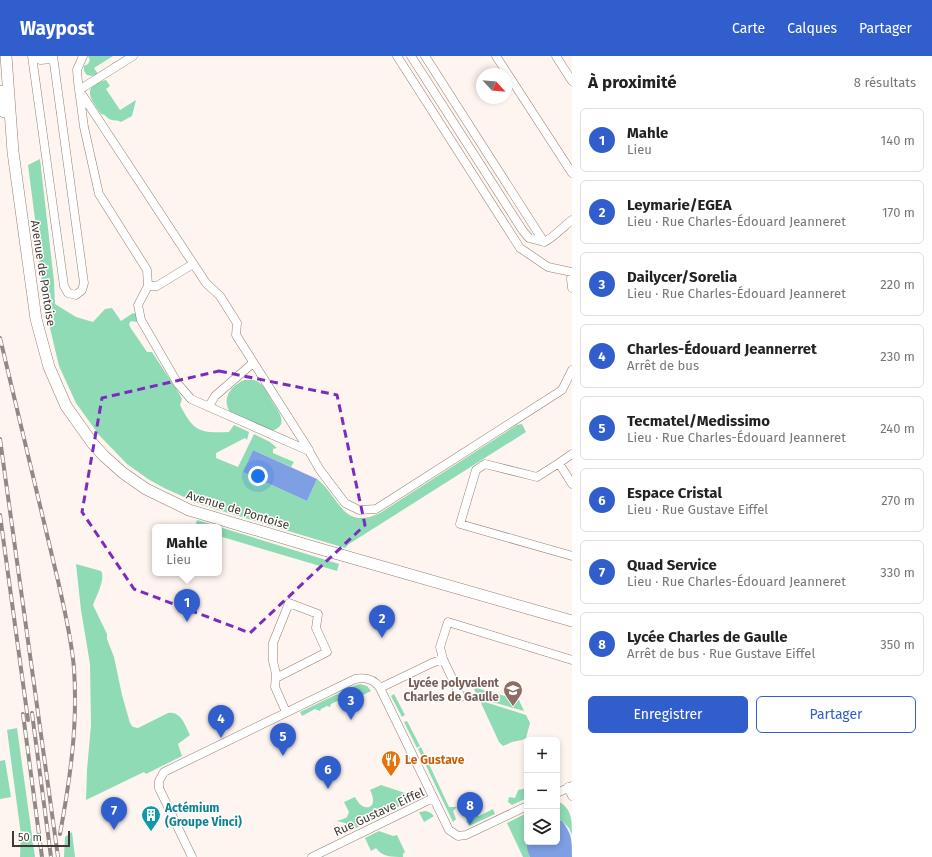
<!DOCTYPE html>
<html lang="fr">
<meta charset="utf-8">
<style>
body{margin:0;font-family:"Fira Sans",sans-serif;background:#f2f2f2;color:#222}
.controls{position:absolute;right:12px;bottom:12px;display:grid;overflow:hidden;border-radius:6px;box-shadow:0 2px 6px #0003}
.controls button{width:36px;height:36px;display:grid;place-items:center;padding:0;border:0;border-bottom:1px solid #e0e0e0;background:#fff;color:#222;font:20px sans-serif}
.compass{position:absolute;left:476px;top:12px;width:36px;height:36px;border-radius:50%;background:#fff;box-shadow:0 2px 6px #0003;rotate:116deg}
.scale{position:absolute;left:12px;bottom:10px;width:58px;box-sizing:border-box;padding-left:4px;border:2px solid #413833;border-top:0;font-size:11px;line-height:14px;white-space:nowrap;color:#413833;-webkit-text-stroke:3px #fff;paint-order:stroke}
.you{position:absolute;left:258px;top:420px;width:14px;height:14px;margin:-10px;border:3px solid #fff;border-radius:50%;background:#1a73e8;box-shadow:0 0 0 6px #1a73e833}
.badge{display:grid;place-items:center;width:26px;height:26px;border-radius:50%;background:#315ecd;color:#fff;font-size:13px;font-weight:700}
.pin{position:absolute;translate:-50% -33px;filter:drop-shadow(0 1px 2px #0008)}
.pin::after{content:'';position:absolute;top:21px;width:14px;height:12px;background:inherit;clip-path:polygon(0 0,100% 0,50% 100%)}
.popup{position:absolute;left:152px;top:468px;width:70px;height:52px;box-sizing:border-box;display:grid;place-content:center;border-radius:6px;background:#fff;filter:drop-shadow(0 1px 3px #0005);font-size:13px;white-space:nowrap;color:#767676}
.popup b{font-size:15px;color:#222}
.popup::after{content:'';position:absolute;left:50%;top:100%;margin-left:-8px;border:8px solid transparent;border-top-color:#fff}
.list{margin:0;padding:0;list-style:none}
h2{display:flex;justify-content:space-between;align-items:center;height:52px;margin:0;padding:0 16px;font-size:17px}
h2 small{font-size:13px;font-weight:400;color:#767676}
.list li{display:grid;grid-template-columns:26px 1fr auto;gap:12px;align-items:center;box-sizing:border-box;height:64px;margin:0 8px 8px;padding:0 8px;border:1px solid #e0e0e0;border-radius:6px}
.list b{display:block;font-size:15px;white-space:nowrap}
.list p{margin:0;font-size:13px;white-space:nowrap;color:#767676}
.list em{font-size:13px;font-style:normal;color:#767676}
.actions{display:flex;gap:8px;padding:12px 16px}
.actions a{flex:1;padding:9px 0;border:1px solid #315ecd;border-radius:6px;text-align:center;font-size:14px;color:#315ecd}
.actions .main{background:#315ecd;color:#fff}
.icon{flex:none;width:22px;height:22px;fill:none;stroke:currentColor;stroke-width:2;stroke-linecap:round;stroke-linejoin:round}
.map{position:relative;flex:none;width:572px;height:801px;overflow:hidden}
header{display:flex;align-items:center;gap:24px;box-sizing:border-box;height:56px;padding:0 20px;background:#315ecd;color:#fff}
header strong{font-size:19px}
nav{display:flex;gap:22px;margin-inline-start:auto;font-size:14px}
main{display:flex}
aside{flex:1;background:#fff}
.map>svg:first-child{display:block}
</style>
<header>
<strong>Waypost</strong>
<nav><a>Carte</a><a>Calques</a><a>Partager</a></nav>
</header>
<main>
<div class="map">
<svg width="572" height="801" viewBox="0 0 572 801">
<rect width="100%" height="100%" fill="#fff5f0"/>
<!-- green -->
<path fill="#8edbb5" d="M88,0H113L94,12L98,18L92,20L87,19L84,15V10L88,8L90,4Z
M106,24L110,30L106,33L120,54L136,44L132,60L121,66C118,64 116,65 112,64C107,63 106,58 101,58C91,44 80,30 106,24Z
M40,103L54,225L55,248L76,261L93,266L105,253L112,252L121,265L133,257L136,258L137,266L131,265L129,268L130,271L147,296H152L180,339L182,343L180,349C194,376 199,377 229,376L234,369L249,376L247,384L245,382L216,397V402L238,411L254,378L270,386L277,392L273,393V397L294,406L291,411L253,394L243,416L307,445L317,423C340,441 342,475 380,457L517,369L522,368L526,376L349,488L345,492L202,449L164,432L148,423L127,408L99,379L76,347L59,310L45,251L38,195L39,194L28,109Z
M244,324C249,324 253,323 257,325C264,329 268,338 272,345C279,356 290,370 271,375L230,356C221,342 231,330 244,324Z
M197,464L339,508L337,515L219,480V471H195Z
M76,508L101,515C106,522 96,541 93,549L107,578V583L114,601L122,639L130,667L133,671L138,672L168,657C181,655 185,669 190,679L178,688L182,700L146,718L144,716L86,744L87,714L91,669L90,608L81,554Z
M360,628L367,630L371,635L357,642L359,646L354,648L351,642L347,641L341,643L340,646L337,645L331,648L330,651L327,650L321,653L320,655L315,653L302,660L300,656L356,629Z
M477,632L519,644L524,655L478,642L474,633Z
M394,638L405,659L402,661L391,640Z
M482,645L526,659L530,667L526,682L522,684L512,686L503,690L499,686L481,647Z
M407,665L420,690L417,692L404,666Z
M17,672L35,801H20L21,779L7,674Z
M421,691L449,751H457L453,755L456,763L453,766L418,693Z
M5,704L11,741L0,743V705Z
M381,729L408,738L412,744L350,775L345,767L337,765L333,767C337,764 343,764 347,761L349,756L344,746L355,741C363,758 380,753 370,734Z
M527,732V742L512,749L508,746L509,741L515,742L518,734Z
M557,745C572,751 572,765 572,779L569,772L562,765H557Z
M493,753L495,758L469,770L466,765L470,761V754L474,755L476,759L479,760Z
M426,755L431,757L434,760L424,766L419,756Z
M527,757L526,787L530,801H523L507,767Z
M379,775L393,780L397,779L405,796L403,798V801C392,801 382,801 376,792L371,795L365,782Z
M72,776L75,801H64L65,781Z"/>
<!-- water -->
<path fill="#7f9fe4" d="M253,394L317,423L307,445L243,416Z
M557,765H562C572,778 572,784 572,801H530C528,796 526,791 527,786H557Z"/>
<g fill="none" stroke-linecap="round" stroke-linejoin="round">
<defs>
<path id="minor" d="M32,0L64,230L68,237L76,239L82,234L84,227L53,0
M38,0L40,4L53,3
M83,0L77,14L78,26L84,71L99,138L147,214L148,230L138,249L141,264L178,328L191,343L309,395L320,414L345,447L359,454L376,453L562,334L572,314
M133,0L79,34L206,227L220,240L237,267L236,279L309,394
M397,0L520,192L548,211L572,216
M411,0L523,175L529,182L544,186L425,0
M496,0L572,117
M556,0L572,25
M544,186C552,183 564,170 572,164
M572,216L571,223L572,232
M148,230H157L193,208
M209,350L215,340L253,307
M572,398L559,407L572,428
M559,407L537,421L485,408L476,414L460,468L572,500
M443,603L440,591L448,566L572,604
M276,622L327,596L316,572L318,558L289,547L273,587V605L276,618L275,631L286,656
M380,632L432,607L443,603L461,641
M568,731L572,740
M557,737L572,730
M192,801L159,732V725L164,716L355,623C366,621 374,623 380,632L449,774L458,780L466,779L527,750
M312,801L433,742"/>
<path id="major" d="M6,0L13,96L36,263L49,311L66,350L93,388L104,400L123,417L146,433L189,454L310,490L572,565
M0,35L4,56"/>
</defs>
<!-- minor casing -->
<use href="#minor" stroke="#937e72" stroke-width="9"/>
<!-- major casing -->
<use href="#major" stroke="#937e72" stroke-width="12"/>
<!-- minor -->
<use href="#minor" stroke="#fff" stroke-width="8"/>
<!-- major -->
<use href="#major" stroke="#fff" stroke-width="11"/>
<defs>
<path id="rail" d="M0,282L59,529C65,557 72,585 74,613C78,669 70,724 60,778
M0,383L58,801
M0,459L28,664
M32,657L51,801
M23,658L42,801"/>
</defs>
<!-- rail casing -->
<use href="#rail" stroke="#928984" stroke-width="4"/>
<!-- rail -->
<use href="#rail" stroke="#fff" stroke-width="2.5" stroke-dasharray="8" stroke-linecap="butt"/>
</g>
<!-- marked area -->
<path fill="none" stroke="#7b2cbf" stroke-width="3" stroke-dasharray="8 5" stroke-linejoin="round" d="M219,315L337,339L365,469L250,577L134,533L82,456L102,342Z"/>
<!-- icons -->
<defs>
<symbol id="school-pin" viewBox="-11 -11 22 30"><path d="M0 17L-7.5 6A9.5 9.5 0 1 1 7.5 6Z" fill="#8d6e63" stroke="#fff"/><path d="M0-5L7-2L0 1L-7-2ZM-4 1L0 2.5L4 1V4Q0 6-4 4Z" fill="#fff"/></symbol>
<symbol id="restaurant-pin" viewBox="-11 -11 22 30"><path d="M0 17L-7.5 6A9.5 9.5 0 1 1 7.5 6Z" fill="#e8710a" stroke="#fff"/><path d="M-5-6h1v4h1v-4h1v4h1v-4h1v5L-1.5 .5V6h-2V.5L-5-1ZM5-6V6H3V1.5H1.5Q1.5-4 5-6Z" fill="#fff"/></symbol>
<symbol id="building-pin" viewBox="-11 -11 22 30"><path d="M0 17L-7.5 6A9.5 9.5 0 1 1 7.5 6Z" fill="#0f9aa8" stroke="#fff"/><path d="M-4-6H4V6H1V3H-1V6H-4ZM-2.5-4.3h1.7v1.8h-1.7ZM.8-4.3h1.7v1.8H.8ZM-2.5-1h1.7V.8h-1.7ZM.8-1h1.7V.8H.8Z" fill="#fff"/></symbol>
</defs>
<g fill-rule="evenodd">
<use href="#school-pin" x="502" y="623" width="22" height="30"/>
<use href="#restaurant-pin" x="380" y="693" width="22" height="30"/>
<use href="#building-pin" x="140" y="748" width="22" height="30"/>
</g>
<g text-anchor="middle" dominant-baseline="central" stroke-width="3" stroke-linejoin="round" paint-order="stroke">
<!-- street labels -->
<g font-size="12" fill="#413833" stroke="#fff">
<text transform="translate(43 217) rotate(81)">Avenue de Pontoise</text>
<text transform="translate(238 454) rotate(17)">Avenue de Pontoise</text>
<text transform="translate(379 756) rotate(-25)">Rue Gustave Eiffel</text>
</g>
<!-- education labels -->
<g font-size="12" font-weight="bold" fill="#785e54" stroke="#fff" text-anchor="end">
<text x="499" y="627">Lycée polyvalent<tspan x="499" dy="14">Charles de Gaulle</tspan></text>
</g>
<!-- food labels -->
<g font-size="12" font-weight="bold" fill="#c56008" stroke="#fff" text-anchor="start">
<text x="405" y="704">Le Gustave</text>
</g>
<!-- culture labels -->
<g font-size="12" font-weight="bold" fill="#0d838f" stroke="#fff" text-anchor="start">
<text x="165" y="752">Actémium<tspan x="165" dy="14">(Groupe Vinci)</tspan></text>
</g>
</g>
</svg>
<div class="controls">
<button>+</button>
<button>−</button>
<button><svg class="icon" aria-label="layers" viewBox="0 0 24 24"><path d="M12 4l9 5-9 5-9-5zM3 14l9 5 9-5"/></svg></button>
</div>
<svg class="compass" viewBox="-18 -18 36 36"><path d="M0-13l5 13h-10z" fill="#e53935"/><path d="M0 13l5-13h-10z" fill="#767676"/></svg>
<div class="scale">50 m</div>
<div class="you"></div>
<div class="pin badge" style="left:187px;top:566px">1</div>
<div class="popup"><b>Mahle</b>Lieu</div>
<div class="pin badge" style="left:382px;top:582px">2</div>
<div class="pin badge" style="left:351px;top:664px">3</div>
<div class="pin badge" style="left:221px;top:682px">4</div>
<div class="pin badge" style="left:283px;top:700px">5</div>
<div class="pin badge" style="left:328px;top:733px">6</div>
<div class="pin badge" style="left:114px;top:774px">7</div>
<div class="pin badge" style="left:470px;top:769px">8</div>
</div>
<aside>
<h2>À proximité<small>8 résultats</small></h2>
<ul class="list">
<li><span class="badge">1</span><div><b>Mahle</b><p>Lieu</p></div><em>140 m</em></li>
<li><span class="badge">2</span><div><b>Leymarie/EGEA</b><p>Lieu · Rue Charles-Édouard Jeanneret</p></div><em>170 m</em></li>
<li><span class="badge">3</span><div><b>Dailycer/Sorelia</b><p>Lieu · Rue Charles-Édouard Jeanneret</p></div><em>220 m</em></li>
<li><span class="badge">4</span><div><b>Charles-Édouard Jeannerret</b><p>Arrêt de bus</p></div><em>230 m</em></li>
<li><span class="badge">5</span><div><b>Tecmatel/Medissimo</b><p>Lieu · Rue Charles-Édouard Jeanneret</p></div><em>240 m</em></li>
<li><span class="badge">6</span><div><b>Espace Cristal</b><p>Lieu · Rue Gustave Eiffel</p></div><em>270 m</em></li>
<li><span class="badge">7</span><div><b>Quad Service</b><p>Lieu · Rue Charles-Édouard Jeanneret</p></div><em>330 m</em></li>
<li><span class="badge">8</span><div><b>Lycée Charles de Gaulle</b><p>Arrêt de bus · Rue Gustave Eiffel</p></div><em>350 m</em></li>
</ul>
<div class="actions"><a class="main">Enregistrer</a><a>Partager</a></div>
</aside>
</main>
